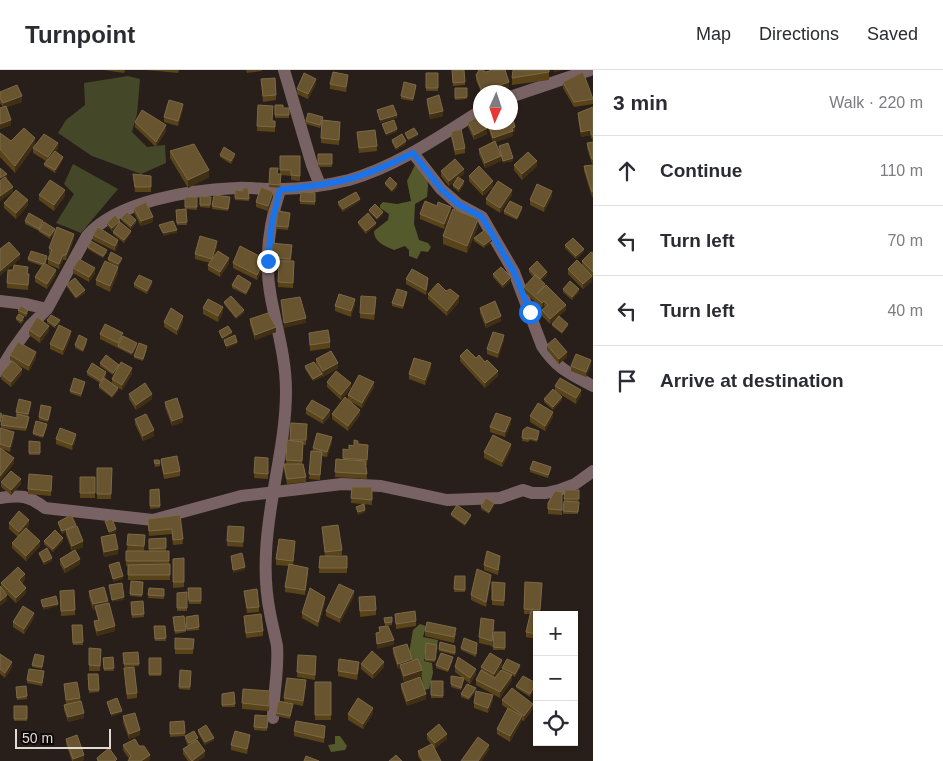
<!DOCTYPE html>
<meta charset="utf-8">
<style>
body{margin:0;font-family:Arial,sans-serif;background:#f2f2f3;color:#2b2b33}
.controls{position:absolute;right:15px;bottom:15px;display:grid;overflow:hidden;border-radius:0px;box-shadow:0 1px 4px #0004}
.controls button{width:45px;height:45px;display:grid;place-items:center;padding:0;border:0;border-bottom:1px solid #e1e1e2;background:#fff;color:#2b2b33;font:25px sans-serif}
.compass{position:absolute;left:473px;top:15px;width:45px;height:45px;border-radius:50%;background:#fff;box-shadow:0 1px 4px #0004;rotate:183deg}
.scale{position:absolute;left:15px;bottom:12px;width:96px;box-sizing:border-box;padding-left:5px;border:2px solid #e1dad7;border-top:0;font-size:14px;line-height:18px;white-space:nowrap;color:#e1dad7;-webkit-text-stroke:4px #0e0a08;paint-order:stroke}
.stop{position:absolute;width:15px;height:15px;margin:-11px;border:4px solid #1a73e8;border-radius:50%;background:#fff}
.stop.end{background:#1a73e8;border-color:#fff;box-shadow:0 1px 5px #0008}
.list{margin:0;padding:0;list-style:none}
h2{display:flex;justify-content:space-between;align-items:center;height:65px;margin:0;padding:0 20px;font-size:21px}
h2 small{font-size:16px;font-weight:400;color:#7c7c81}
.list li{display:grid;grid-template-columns:32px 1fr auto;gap:15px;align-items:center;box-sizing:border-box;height:70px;padding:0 20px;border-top:1px solid #e1e1e2}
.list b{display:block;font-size:19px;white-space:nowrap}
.list em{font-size:16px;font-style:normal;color:#7c7c81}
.icon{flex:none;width:28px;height:28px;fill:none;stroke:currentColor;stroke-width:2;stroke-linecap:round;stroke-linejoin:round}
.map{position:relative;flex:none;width:593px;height:691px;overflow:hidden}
header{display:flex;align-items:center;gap:30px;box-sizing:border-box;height:70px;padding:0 25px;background:#fff;border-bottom:1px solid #e1e1e2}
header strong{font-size:24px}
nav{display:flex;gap:28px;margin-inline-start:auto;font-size:18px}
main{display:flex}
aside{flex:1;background:#fff}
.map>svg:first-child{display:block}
</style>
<header>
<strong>Turnpoint</strong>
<nav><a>Map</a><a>Directions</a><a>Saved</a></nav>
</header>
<main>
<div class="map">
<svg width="593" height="691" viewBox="0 0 593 691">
<rect width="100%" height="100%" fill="#291f1a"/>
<!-- green -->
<path fill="#444828" d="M128,6L140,9L137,44L132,62L147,77L165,75L166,93L141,104L92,86L58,63L66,50L85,35L84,13Z
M73,94L118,119L81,163L56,153L74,124L64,114Z"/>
<!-- forest -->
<path fill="#555a2d" d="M415,95L427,105L428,116L427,127L415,134L414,154L419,170L428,173L431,177L428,182L421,181L417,189L409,186V180L405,176L394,180C385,176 374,172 374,161L388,150L389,144L380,138V135L383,132L397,134L411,131L407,111Z
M420,554L426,556L423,567L438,570L437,576H426L424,591L432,593L433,603L429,619L424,620L419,594L413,595L409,583L413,560Z
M335,666H340L347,676L345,680L331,682L328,675L335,674Z"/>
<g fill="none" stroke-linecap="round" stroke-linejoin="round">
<!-- minor -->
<path stroke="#796263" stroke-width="12" d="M284,0L312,95L320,115
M510,27L590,0
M413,83L441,119L458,134L482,147L514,202L542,276C557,299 571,304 593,316
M0,231L26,234L47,239
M0,301L12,281L30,256L47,239L87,166C117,131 190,120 236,118C251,117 266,120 281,119C304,119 328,115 349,110C397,96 439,67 480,41
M0,428C21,425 28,425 45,438L153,450L241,426L342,414L381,416L447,430L500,428L523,420L532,423H546L559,420L575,414L593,401
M273,648C273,624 279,601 277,576C275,565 272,554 270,543C266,523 265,502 266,483C268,428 286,376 286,321C286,289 277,259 271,228C264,192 269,154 280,120"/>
</g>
<!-- wall -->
<path fill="#59441a" d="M104,0H125L124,3Z
M146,0H179L178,3Z
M246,0H262V1L247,3Z
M452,0H464L465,15L453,16Z
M549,0V10L512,15V8Z
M486,2L509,17L494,22H481L476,10V5Z
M426,3H438V21H426Z
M261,9L276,25V30L263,32Z
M348,10L346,22L330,19V14Z
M563,12L593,28V34L574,37L563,18Z
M316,14L308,29L297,24V19Z
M416,17L413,31L401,29V26Z
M455,18H467V29L455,30Z
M0,22L22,32L6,37L11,55L0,59V38L3,37L0,33Z
M427,29L443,46L430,49L427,34Z
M258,35L272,51H275V62L257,61Z
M275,35L283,38H289V48H275Z
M593,37V72L590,65L581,67L578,48V43Z
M183,39L178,56L164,52V47Z
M323,50L320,58L306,54V51Z
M135,52L166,61L156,77L135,57Z
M468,52L487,64L474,70L468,57Z
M488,53L515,62H513V66L495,72L500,83L499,76L513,91L503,93L501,87V91L485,98L479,84V79L493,72L488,58Z
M340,57L339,75L321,73V68Z
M357,62L377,76V81L359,83Z
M451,62L465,78V83L455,85L451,67Z
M0,63L11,71L35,75L15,103L0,87Z
M392,70L406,74L396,80L392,73Z
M593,72V94H592L587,78V73Z
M33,78H58L55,82L63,89L55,103L44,96V94L46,91L33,83Z
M170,81L209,107L188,118L170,88Z
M318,84H332V97H318Z
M220,85L235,86L231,94L220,87Z
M280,86H300V111L291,110V106L281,105L280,118L269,117L270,98L277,104H280Z
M514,95L537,96L522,110L514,100Z
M593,95V127H592L584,101V96Z
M441,101L464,104L459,108L464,114L459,122L453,117V115L456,110L449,116L441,106Z
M133,104L151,106V122H135Z
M469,106L493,117L483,126L469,111Z
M385,113L397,117L392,122L385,115Z
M248,118L249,131L235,130V120L243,121Z
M301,122L315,123V135L300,134Z
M39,125L65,126L54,141L39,130Z
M512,125L500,143L486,134V129Z
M200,126L211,127L210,138L200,137Z
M552,126L544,142L530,135V130Z
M185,127H197V140L186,139L187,155H177L176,140L185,139Z
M273,127L268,141L256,137V132Z
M230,130L228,141L212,139V136Z
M360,131L343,142L338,135V132Z
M4,133L28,135L16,149L4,138Z
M134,138L153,152L141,156L134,143Z
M369,140L383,144L377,150L369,142Z
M522,140L517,150L504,144V141Z
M278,141L290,143L288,160L276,159Z
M451,143L444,159L420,149V144Z
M121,148L136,153L131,159L121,150Z
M25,151L55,161L50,169L39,162V160V161L25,154Z
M358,152L376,155L366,164L358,154Z
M107,153L131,163L124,173L113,164V162L116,157L112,161L107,155Z
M478,157L467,183L443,174V166Z
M93,165L118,175L115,181L93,170Z
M474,168L492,171L484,178L474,171Z
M74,169L66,190H63L59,199L48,194V189L50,184L49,183V178Z
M271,173L292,180L291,191H294L293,218L278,217L279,193L270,192Z
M565,175L584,181L576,189L565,178Z
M217,176L214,187L229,193L220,207L208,200V195L210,193L195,189V184Z
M88,177L107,182L103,188L88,179Z
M593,183V207L592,206V211L583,219L568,204V199L582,195V191Z
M47,188L45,194L56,205L47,219L35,212V207L42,196L28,191V189Z
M108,189L122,190L118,197L108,191Z
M233,193L265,194L257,210L233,198Z
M73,198L95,203L89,212L73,203Z
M529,199L547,205L541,211L545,216L566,240L550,254L542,246V240L545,237L544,236L542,238L524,222V217L533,207L529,202Z
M118,203L110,222L96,215V210Z
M28,204L29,209L28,220L7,218V213Z
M493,204L511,210L503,218L493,207Z
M406,209L428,213L426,225L406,214Z
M67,214L85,223L76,229L67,217Z
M134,214H152L147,224L134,217Z
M232,215L251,216L246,225L232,218Z
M563,219L579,222L572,230L563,222Z
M407,224L403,239L392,236V233Z
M428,224L459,232L447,246L428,229Z
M224,232L244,243L236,249L224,234Z
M376,233L374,250L360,248V243Z
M355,234L351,247L335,241V236Z
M203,238L223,242L218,252L203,244Z
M480,238L501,251L486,258L480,243Z
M18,240L28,243L26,247L18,243Z
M16,248L24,250L21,254L16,250Z
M250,249L276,262L255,270L250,254Z
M47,250L60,252L55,258L47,253Z
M183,251L177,265L164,257V252Z
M552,254L568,256L562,264L552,256Z
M29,260L49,261L40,273L29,265Z
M309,263L330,272V278L310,281Z
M100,264L123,266L137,276L132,285L100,269Z
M71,266L63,285L50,279V274Z
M504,270L498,288L487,284V279Z
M87,272L83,282L75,278V275Z
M547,275L567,287L559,294L547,280Z
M147,279L143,291L134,288V286Z
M10,285L36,288L29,301L14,293L22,304L11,317L1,309V304L12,291L10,290Z
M460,286L476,288L485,292L498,306L485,318L460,291Z
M316,289L338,298L323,307L322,305V307L313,311L305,299V296L319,301L316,294Z
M100,293L119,297L132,304L122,320L115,316L118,321L112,328L99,318V315L100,313L87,305V302L106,304L105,308L112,313V309L117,299L113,305L100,296Z
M591,295L586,307L571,301V296Z
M431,299L425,315L409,309V304Z
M327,312L351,318L341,330L327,317Z
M85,314L81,327L70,323V321Z
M555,316L581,325L576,334L555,321Z
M374,317L362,338L352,332L360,345L348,361L332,349V344L348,329V325Z
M129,324L152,329L136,340L129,329Z
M544,329L562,330L553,340L544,332Z
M165,332L183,352L172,356L165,337Z
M31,335L28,347L29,350L26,361L1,358V355L17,348V345H16V342Z
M306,339L330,346L323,354L306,344Z
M51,340L48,352L39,350V347Z
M530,346L553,347L545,361L530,352Z
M135,349L154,366L143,371L135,354Z
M291,353L307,354L306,375H303L302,394L306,407V412L287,414L284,400V394H286L287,370L290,371Z
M511,353L505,367L490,362V357Z
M47,357L43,368L33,365V363Z
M0,358L14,367L10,382L2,379L14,393L0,411Z
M523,360L539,363L537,372L530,370L528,372L522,371Z
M56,369H76L72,380L56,374Z
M29,371L40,372V385H29Z
M332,372L327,387L322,386L320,410L309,409L313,378Z
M358,374L368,375L367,395H366L367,409L335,407L336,389H343V379L349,380L354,376Z
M511,379L502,397L484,388V382Z
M255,387L268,388V409L254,408Z
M161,389L180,401V406L164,409L161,394Z
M154,390L160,393V396L155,397Z
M97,398H112L111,429H97Z
M530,399H551L548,408L530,402Z
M80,407H95V428H80Z
M52,411L51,426L28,424V419Z
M1,412L21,414L11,425L1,417Z
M352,417H372V435L364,434L365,442L358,445L356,437L363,434L351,433Z
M159,419L160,438L150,439V420Z
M565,420H579L578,444H563Z
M562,422V445L548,444V433Z
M481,436H494L489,444L481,439Z
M451,444L471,447L465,456L451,446Z
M180,445L183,474L173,475L172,464L149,466L148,449Z
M58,452L76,456L83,477L75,480L80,494L65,503L60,494V489L72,481L66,465V462L62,464L58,454Z
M9,453L29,455L27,458L40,476L26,491L12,478V473L18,467L9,459Z
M322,457L342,480V485L330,486H347V503H319L320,486H325Z
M244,462L243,477L227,476V471Z
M128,464L145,465L144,481H149V469L166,468V481H169V494H170V510H128V496H126V481H133H127Z
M101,467L118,484L104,487L101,472Z
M44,471H63L53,482L44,474Z
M295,476L293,495L308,503L305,525L285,522V517L289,496L276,495V489Z
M39,483L52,491L44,495L39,485Z
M184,488V517L173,518V489Z
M500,491L498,505L484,500V495Z
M455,506H465V522H454Z
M25,509L22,513L26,523L16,533L3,520L7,530L0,536V516L1,518V513Z
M491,510L486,537L471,530V525Z
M131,511L143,512L142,527L130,526Z
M492,512L505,518L504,536L492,535Z
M525,512L542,518L540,543L537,545V569L526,567V562L530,544H524Z
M149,518L164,519V529L148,528Z
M188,518H201V534H189Z
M74,520L75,545L61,546L60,521Z
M89,521L108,533L115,561L97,566L94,556V551L98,550L95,539L93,540L89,526Z
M244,521L259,537V542L247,543Z
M187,522V541H177V523Z
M354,526L340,553L326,546V541Z
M359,527L376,540V545L360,547Z
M143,531L144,547L132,548L131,532Z
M325,532L318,557L302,548V543Z
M395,544L416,551V556L396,559Z
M198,545L199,560L187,561L186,547Z
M244,546L263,561V566L246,568Z
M392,547V555L385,556L384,548Z
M34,548L24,564L13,557V552Z
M173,550L186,560V562L175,564Z
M72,555H82L83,575H73Z
M494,555L492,576L479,573V567Z
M154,556H165L166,571H155Z
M425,561L456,563L454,573L425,566Z
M494,562H505V580H493Z
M175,568L194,569L193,584H175Z
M426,573L437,575L435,592L425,591Z
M477,573L476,587L461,580V578Z
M455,576V585L439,581V579Z
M89,578L101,579L100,601H89Z
M393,578L412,591L422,605L404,612L400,598L398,599L393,583Z
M138,582L139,596L124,597L123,583Z
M0,584L12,597L5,608L0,604Z
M298,585L316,591L315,610L297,607Z
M113,587L114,601H104L103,588Z
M149,588H161V606H149Z
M44,589L42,599L32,597V595Z
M453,590L448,602L436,598V595Z
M361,594L384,597L373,609L361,599Z
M502,595L495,608L502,601V598L520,597L515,607L512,605V610L500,628L476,615V610L481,600V597Z
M359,597L357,610L338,606V601Z
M455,597L476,604L470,614L464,609L461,620L451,617V606L463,608L455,602Z
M124,598L137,623V628L127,629Z
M180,600L191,601L190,620L179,619Z
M44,604L42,616L27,613V610Z
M88,604H98L99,622L89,623Z
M431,611H443V628H431Z
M315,612H331V650H315Z
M64,614L80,628L84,648L68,652L64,640V635L66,634Z
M401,614L426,629L407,636L401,619Z
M306,615L303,636L293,634L290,649L276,646V643L284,632V628Z
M26,616L27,629L17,630L16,617Z
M516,616H536L530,627L516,618Z
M476,621L469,630L461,627V624Z
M234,622L235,637H222V624Z
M270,626L269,641L242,639V633Z
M493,630L488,643L474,638V633Z
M502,630L533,639L524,651L522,650L510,672L497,664V659L508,639L502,635Z
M14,636H27V651H14Z
M373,643L363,659L348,650V644Z
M255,645L268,646L267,661L254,660Z
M123,646L140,665L129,669L123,652Z
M184,651L185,666L170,667V652Z
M198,660L214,670L205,675L198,663Z
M294,661H325L324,673L294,666Z
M427,664L447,669L435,678L441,691H421L418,686V681L431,674L427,669Z
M185,666L198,671L205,686L198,691H188L183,684V679L188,676L185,669Z
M66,669L84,690L81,691H72L66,674Z
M250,670L247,684L231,680V675Z
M123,675L139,676L150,690L129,689L123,680Z"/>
<!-- shaded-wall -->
<path fill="#402f12" d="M554,0H562L554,3Z
M348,5V10L346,22V17Z
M316,9V14L308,29V24Z
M509,12V17L494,22H482Z
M22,26V32L3,38V33Z
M183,34V39L178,56V51Z
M443,41V46L430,49V44Z
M397,45V48L380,53V50Z
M11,50V55L0,59V54Z
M166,55V61L156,77V72Z
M515,57V62H513V66L493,73V68Z
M487,58V64L474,70V65Z
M397,59V62L386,66V64Z
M590,60V65L581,67V62Z
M418,64V66L408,71V69Z
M35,68V75L15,103V96Z
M406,71V74L396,80V78Z
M58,73V78L48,92V87Z
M235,84V86L231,94V91Z
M501,86V91L485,98V93Z
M63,87V89L55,103V100Z
M513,88V91L503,93V91Z
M537,91V96L522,110V104Z
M464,99V104L449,116V111Z
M209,100V107L188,118V110Z
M7,104V109L0,113V108Z
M464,111V114L459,122V119Z
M493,111V117L483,126V121Z
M397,114V117L392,122V120Z
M13,117V122L0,131V126Z
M65,120V126L54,141V135Z
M512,120V125L500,143V138Z
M552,121V126L544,142V137Z
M273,122V127L268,141V136Z
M360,129V131L343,142V139Z
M28,130V135L16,149V143Z
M451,137V143L444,159V154Z
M522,137V140L517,150V148Z
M383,142V144L377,150V148Z
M153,147V152L141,156V151Z
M478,149V157L467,183V176Z
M136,150V153L131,159V156Z
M120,151V153L112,161V158Z
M376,153V155L366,164V161Z
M55,159V161L50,169V166Z
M177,160V163L163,166V163Z
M131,161V163L124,173V170Z
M74,164V169L66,190V185Z
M492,169V171L484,178V175Z
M118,170V175L115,181V176Z
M217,171V176L212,194V189Z
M584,179V181L576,189V186Z
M20,184V189L0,206V201Z
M63,185V190L59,199V194Z
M229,188V193L220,207V202Z
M265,189V194L257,210V205Z
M118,197V203L110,222V216Z
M95,198V203L89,212V207Z
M56,200V205L47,219V214Z
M547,202V205L539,213V210Z
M592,206V211L583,219V214Z
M511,207V210L503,218V215Z
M152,211V214L147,224V221Z
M251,213V216L246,225V223Z
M579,219V222L572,230V227Z
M85,220V223L76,229V227Z
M459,226V232L447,246V241Z
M355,229V234L351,247V241Z
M544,231V236L542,238V233Z
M566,235V240L550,254V249Z
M223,237V242L218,252V246Z
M244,240V243L236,249V247Z
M183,246V251L177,265V260Z
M501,246V251L486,258V253Z
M306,248V253L284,258V253Z
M60,250V252L55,258V256Z
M568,254V256L562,264V262Z
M49,256V261L40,273V267Z
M276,257V262L255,270V265Z
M71,261V266L63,285V280Z
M232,262V265L222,270V268Z
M504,265V270L498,288V283Z
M237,272V274L226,279V276Z
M137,273V276L132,285V283Z
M36,282V288L29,301V296Z
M567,282V287L559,294V289Z
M591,290V295L586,307V302Z
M338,293V298L323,307V301Z
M431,293V299L425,315V310Z
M119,295V297L113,305V303Z
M132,298V304L122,320V315Z
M22,299V304L11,317V312Z
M498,301V306L485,318V313Z
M322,304V307L313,311V309Z
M374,312V317L362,338V333Z
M351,313V318L341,330V325Z
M118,318V321L112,328V326Z
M581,320V325L576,334V328Z
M152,324V329L136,340V335Z
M562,327V330L553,340V337Z
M330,340V346L323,354V349Z
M360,340V345L348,361V356Z
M553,342V347L545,361V356Z
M183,347V352L172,356V351Z
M511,348V353L505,367V362Z
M154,360V366L143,371V366Z
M14,362V367L10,382V377Z
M76,364V369L72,380V375Z
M332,367V372L327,387V382Z
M511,374V379L502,397V392Z
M14,388V393L0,411V406Z
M21,409V414L11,425V420Z
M494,433V436L489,444V442Z
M365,440V442L358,445V442Z
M471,445V447L465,456V454Z
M29,450V455L19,467V462Z
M76,455V457L66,460V462L62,464V461Z
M116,459V462L109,464V462Z
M63,468V471L53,482V479Z
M40,471V476L26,491V486Z
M83,471V477L72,481V476Z
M118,479V484L104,487V482Z
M52,488V491L44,495V492Z
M80,489V494L65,503V498Z
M245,497V500L233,503V500Z
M25,504V509L19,515V510Z
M491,505V510L486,537V532Z
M123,506V509L113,512V509Z
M26,518V523L16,533V528Z
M354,521V526L340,553V548Z
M7,525V530L0,536V531Z
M124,527V530L112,532V530Z
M325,527V532L318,557V552Z
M108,531V536H95V539L93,540V534Z
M58,534V536L43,540V537Z
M34,543V548L24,564V559Z
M115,556V561L97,566V561Z
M394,570V575L377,579V574Z
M412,589V595H400V598L398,599V594Z
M502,590V595L494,609V604Z
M12,592V597L5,608V603Z
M384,592V597L373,609V604Z
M520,595V597L515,607V604Z
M476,599V604L470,614V608Z
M422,600V605L404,612V606Z
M512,605V610L500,628V622Z
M536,613V616L530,627V624Z
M476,618V621L469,630V628Z
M426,624V629L407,636V631Z
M493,625V630L488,643V638Z
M533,634V639L524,651V646Z
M373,638V643L363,659V654Z
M122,641V643L111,647V644Z
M84,643V648L68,652V647Z
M522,646V651L510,672V666Z
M140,660V665L129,669V664Z
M447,664V669L435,678V673Z
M250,665V670L247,684V679Z
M214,668V670L205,675V672Z
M489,675V680L482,691H478Z
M205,681V686L198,691H192Z
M84,685V690L81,691H73V689Z
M150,685V690L149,691H141Z"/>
<!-- building -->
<path fill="#68542f" stroke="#7b6949" d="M452,0H464L465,12L453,13Z
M479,0H482L486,2L492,0H505L509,12L482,22L476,5Z
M513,0H549V2L512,8Z
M333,2L348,5L346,17L330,14Z
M583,2L593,29L574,32L563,12Z
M304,3L316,9L308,24L297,19Z
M426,3H438V18H426Z
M275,8L276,25L263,26L261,9Z
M404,12L416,15L413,29L401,26Z
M17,15L22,26L3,33L0,28V22Z
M455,18H467V27L455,28Z
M439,25L443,41L430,44L427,29Z
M169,30L183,34L178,51L164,47Z
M258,35L273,36L272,51H275V57L257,56Z
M275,35H283V38H289V45H275Z
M393,35L397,45L380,50L377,40Z
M6,36L11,50L0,54V38Z
M593,37V67L590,60L581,62L578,43Z
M142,40L166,55L156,72L135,52Z
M308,43L323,47L320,55L306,51Z
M480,46V52H484L487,58L474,65L468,52Z
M322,50L340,52L339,70L321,68Z
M394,50L397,59L386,64L382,54Z
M513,50L515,57L512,58L513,61L493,68L488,53L510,52V51Z
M24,58L35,68L15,96L0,79V63L11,71Z
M414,58L418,64L408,69L405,63Z
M461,59L465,78L455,80L451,62Z
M375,60L377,76L359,78L357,62Z
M44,64L58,73L48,87L33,78Z
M402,64L406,71L396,78L392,70Z
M495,71L501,86L485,93L479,79Z
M593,72V89H592L587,73Z
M508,73L513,88L503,91L499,76Z
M194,74L209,100L188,110L170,81Z
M224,77L235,84L231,91L220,85Z
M55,81L63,87L55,100L44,94Z
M528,82L537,91L522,104L514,95Z
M318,84H332V94H318Z
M280,86H300V106L291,105V100H280Z
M455,89L464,99L449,111L441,101Z
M593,95V121L592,122L584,96Z
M479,96L493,111L483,121L469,106Z
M0,98L7,104L0,108Z
M270,98H278L277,104H281L280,115L269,114Z
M133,104L151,106V117H135Z
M5,107L13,117L0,126V111Z
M390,107L397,114L392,120L385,113Z
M458,107L464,111L459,119L453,115Z
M50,110L65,120L54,135L39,125Z
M498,111L512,120L500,138L486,129Z
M537,114L552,121L544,137L530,130Z
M261,117L273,122L268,136L256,132Z
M243,118H248L249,129L235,128V120L243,121Z
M16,120L28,130L16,143L4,133Z
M301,122L315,123V132L300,131Z
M356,122L360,129L343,139L338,132Z
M214,125L230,127L228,139L212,136Z
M200,126L211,127L210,135H200Z
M185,127H197V137H185Z
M425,131L437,136L438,132L451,137L444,154L420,144Z
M510,131L522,137L517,148L504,141Z
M146,132L153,147L141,151L134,138Z
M375,134L383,142L377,148L369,140Z
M186,139L187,152L177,153L176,140Z
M453,139L478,149L467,176L443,166Z
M278,141L290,143L288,157L276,156Z
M127,142L136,150L131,156L121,148Z
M29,143L43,151L39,159L25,151Z
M368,143L376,153L366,161L358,152Z
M115,145L120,151L112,158L107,153Z
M173,151L177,160L163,163L159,155Z
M44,152L55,159L50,166L39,160Z
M120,152L131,161L124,170L113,162Z
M57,157L74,164L66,185H63L59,194L48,189L52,180L49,178Z
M98,157L118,170L115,176L93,165Z
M485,160L492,169L484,175L474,168Z
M200,166L217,171L212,189L195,184Z
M573,168L584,179L576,186L565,175Z
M91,171L107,180L103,186L88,177Z
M9,172L20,184L0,201V179Z
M271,173L292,175L290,189L270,187Z
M240,176L265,189L257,205L233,193Z
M31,181L47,186L45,193H44L43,194L28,189Z
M218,181L229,188L220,202L208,195Z
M111,182L122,188L118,194L108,189Z
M591,182L593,183V202L582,191Z
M79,189L95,198L89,207L73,198Z
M577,190L592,206L583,214L568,199Z
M105,191L118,197L110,216L96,210Z
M279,191H294L293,213L278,212Z
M537,191L547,202L540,209L529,199Z
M44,193L56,200L47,214L35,207Z
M14,195L28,197L27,204H29L28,215L7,213L8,200H13Z
M501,197L511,207L503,215L493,204Z
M412,199L428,208L426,220L406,209Z
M139,205L152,211L147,221L134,214Z
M238,205L251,213L246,223L232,215Z
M535,205L545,214L537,224L546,215L566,235L550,249L542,240L548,235L544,231L542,233L524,217Z
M75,208L85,220L76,227L67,214Z
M570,211L579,219L572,227L563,219Z
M438,213L446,221L450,219L459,226L447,241L428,224Z
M397,219L407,222L403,236L392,233Z
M339,224L355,229L351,241L335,236Z
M231,226L244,240L236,247L224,232Z
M361,226L376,227L374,244L360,243Z
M300,227L306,248L284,253L281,230Z
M208,229L223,237L218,246L203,238Z
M495,231L501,246L486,253L480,238Z
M21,236L28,240L26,244L18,240Z
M171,238L183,246L177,260L164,252Z
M268,243L276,257L255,265L250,249Z
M19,244L24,247L21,251L16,248Z
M51,245L60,250L55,256L47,250Z
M559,246L568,254L562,262L552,254Z
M37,247L49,256L40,267L29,260Z
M105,254L123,263L118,273L100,264Z
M59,255L71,261L63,280L50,274Z
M228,256L232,262L222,268L219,261Z
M328,260L330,272L310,275L309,263Z
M493,262L504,265L498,283L487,279Z
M79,265L87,269L83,280L75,275Z
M235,265L237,272L226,276L224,270Z
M123,266L137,273L132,283L118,276Z
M555,268L567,282L559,289L547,275Z
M18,272L36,282L29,296L10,285Z
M139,273L147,276L143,289L134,286Z
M467,279L476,288L479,285L485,292L487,290L498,301L485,313L460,286Z
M331,281L338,293L323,301L316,289Z
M576,284L591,290L586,302L571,296Z
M106,285L119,295L113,303L100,293Z
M414,288L431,293L425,310L409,304Z
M12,291L22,299L11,312L1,304Z
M121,292L132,298L122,315L112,309Z
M314,292L322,304L313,309L305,296Z
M92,293L106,302L101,311L87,302Z
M336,301L351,313L341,325L327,312Z
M359,305L374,312L362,333L348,325Z
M74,308L85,312L81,324L70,321Z
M104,308L118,318L112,326L99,315Z
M560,308L581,320L576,328L555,316Z
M145,313L152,324L136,335L129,324Z
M553,319L562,327L553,337L544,329Z
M345,327L360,340L348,356L332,344Z
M177,328L183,347L172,351L165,332Z
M19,329L31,332L28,344L16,342Z
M312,330L330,340L323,349L306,339Z
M538,333L553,342L545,356L530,346Z
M41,335L51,337L48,350L39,347Z
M0,343L2,344L0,352Z
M496,343L511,348L505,362L490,357Z
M17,344L29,347L26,358L1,355L3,345L17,348Z
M146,344L154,360L143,366L135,349Z
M36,351L47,354L43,366L33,363Z
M291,353L307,354L306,370H290Z
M527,357L539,361L537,370L530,368L528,369L522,368L523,360Z
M0,358L14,362L10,377L0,374Z
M60,358L76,364L72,375L56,369Z
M317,363L332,367L327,382L313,378Z
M493,365L511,374L502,392L484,382Z
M287,370L303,372L302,391L286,390Z
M354,370L358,371V374L368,375L367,390L343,388V379L349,380V375L354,376Z
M29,371L40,372V383H29Z
M0,378L14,388L0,406Z
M311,381L322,382L320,405L309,404Z
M177,386L180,401L164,404L161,389Z
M255,387L268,388V404L254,403Z
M336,389L365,391L367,404L335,402Z
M154,390H159L160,393L155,394Z
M533,391L551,397L548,405L530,399Z
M284,394H303L306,407L287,409Z
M97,398H112L111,424H97Z
M11,401L21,409L11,420L1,412Z
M29,404L52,406L51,421L28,419Z
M80,407H95V423H80Z
M352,417H372V430L351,428Z
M159,419L160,436H150V420Z
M565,420H579V429H564Z
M555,421L562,422V440L548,439V433Z
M486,428L494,433L489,442L481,436Z
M564,431L579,432L578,442L563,441Z
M364,434L365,440L358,442L356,437Z
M457,435L471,445L465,454L451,444Z
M19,441L29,450L19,462L9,453Z
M71,445L76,455L62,461L58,452Z
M180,445L183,469L173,470L172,459L149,461L148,449Z
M112,449L116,459L109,462L105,451Z
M338,455L342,480L325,482L322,457Z
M77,456L83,471L72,476L66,460Z
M228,456L244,457L243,472L227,471Z
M26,458L40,471L26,486L12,473Z
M55,460L63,468L53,479L44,471Z
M115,464L118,479L104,482L101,467Z
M128,464L145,465L144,476L127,475Z
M166,468V478L149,479V469Z
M279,469L295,471L293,491L276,489Z
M47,478L52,488L44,492L39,483Z
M75,480L80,489L65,498L60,489Z
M126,481H169V491H126Z
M487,481L500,486L498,500L484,495Z
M242,483L245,497L233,500L231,486Z
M320,486H347V498H319Z
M184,488V512H173V489Z
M119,492L123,506L113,509L109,495Z
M170,494V505H128V495Z
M289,494L308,498L305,520L285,517Z
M18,497L25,504L19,510L26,518L16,528L1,513Z
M477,499L491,505L486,532L471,525Z
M455,506H465V520L454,519Z
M131,511L143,512L142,525L130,524Z
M492,512L505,513L504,531L492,530Z
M525,512L542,513L540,540L524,539Z
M122,513L124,527L112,530L109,515Z
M339,514L354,521L340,548L326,541Z
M0,516L7,525L0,531Z
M104,517L108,531L93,534L89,521Z
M149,518L164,519V526L148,525Z
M188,518H201V531H189Z
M310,518L325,527L318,552L302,543Z
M257,519L259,537L247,538L244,521Z
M74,520L75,540L61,541L60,521Z
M187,522V538H177V523Z
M56,526L58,534L43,537L41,530Z
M375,526L376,540L360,541L359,527Z
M143,531L144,544L132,545L131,532Z
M109,533L115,556L97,561L94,551L99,550L95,536Z
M23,536L34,543L24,559L13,552Z
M415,541L416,551L396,554L395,544Z
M531,541L547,544L537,545V564L526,562Z
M261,544L263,561L246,563L244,546Z
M198,545L199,557L187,559L186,547Z
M184,546L186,560L175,561L173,547Z
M392,547V552L385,553L384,548Z
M481,548L494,550L492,571L479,567Z
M427,552L456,558L454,567L425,561Z
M72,555H82L83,572L73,573Z
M154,556H165L166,568L155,569Z
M388,556L394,570L377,574L376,563L380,562L379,557Z
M494,562H505V578L493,577Z
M175,568L194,569L193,579H175Z
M464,568L477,573L476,584L461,578Z
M440,572L455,576V583L439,579Z
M426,573L437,575L435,590L425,589Z
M407,574L412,589L398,594L393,578Z
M89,578L101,579L100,596L89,595Z
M372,581L384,592L373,604L361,594Z
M138,582L139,594H124L123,583Z
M441,583L453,587L448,600L436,595Z
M490,583L502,590L494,604L481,597Z
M0,584L12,592L5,603L0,599Z
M35,584L44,586L42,597L32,595Z
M298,585L316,586L315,605L297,602Z
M113,587L114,598L104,599L103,588Z
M458,587L476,599L470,608L455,597Z
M149,588H161V604H149Z
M339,589L359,592L357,604L338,601Z
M418,589L422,600L404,606L400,595Z
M507,589L520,595L515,604L502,598Z
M134,597L137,623L127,624L124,598Z
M29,599L44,601L42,613L27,610Z
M180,600L191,601L190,617H179Z
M481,600L495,608L501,600L512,605L500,622L476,610Z
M88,604H98L99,620H89Z
M451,606L464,608L461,618L451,614Z
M523,606L536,613L530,624L516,616Z
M420,607L426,624L407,631L401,614Z
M287,608L306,610L303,631L284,628Z
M431,611H443V626L431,625Z
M77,612L80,628L66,630L64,614Z
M315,612H331V645H315Z
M467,614L476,618L469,628L461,624Z
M26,616L27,626L17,628L16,617Z
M512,618L533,634L524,646L502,630Z
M243,619L270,621L269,636L242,633Z
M476,621L493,625L488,638L474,633Z
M234,622L235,634L222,635V624Z
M117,628L122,641L111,644L107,632Z
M358,628L373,638L363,654L348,644Z
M81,631L84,643L68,647L64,635Z
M278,631L293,634L290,646L276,643Z
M14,636H27V649H14Z
M508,638L522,646L510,666L497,659Z
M135,643L140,660L129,664L123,646Z
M255,645L268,646L267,658L254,657Z
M184,651L185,663L170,664V652Z
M296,651L325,656L324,668L294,661Z
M439,654L447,664L435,673L427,664Z
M206,655L214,668L205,672L198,660Z
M194,661L198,668L189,673L185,666Z
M235,661L250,665L247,679L231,675Z
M77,665L84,685L73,689L66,669Z
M478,667L489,675L478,691H461Z
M135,669L139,676H144L150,685L141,691H128L131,686L123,675Z
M197,670L205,681L192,691L183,679Z
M432,674L441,691H423L418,681Z
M109,678L117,689L115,691H98L97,688Z
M396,685L402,691H389Z
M306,686L319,691H304Z"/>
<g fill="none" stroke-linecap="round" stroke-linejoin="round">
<!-- route -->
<path stroke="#1a73e8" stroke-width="6" d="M268,191L272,152L280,120C303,117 327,115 349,109C372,103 393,93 413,83L441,119L458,134L482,147L514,202L530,242"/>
</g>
</svg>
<div class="controls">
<button>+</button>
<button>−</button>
<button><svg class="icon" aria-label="locate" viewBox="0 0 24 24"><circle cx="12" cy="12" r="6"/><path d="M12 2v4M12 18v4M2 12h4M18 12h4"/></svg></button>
</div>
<svg class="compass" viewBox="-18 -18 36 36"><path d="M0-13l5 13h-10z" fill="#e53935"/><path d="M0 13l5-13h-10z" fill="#7c7c81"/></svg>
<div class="scale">50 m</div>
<div class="stop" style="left:530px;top:242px"></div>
<div class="stop end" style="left:268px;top:191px"></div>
</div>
<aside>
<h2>3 min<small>Walk · 220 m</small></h2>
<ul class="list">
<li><svg class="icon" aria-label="ahead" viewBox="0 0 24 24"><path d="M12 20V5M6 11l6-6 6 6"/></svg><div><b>Continue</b></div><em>110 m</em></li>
<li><svg class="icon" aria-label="left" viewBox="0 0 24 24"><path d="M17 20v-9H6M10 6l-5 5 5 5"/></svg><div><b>Turn left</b></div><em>70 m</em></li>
<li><svg class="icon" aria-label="left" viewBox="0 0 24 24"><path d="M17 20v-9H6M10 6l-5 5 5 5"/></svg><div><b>Turn left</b></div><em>40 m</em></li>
<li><svg class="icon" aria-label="arrive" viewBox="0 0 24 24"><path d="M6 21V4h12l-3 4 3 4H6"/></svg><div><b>Arrive at destination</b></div></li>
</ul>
</aside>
</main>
